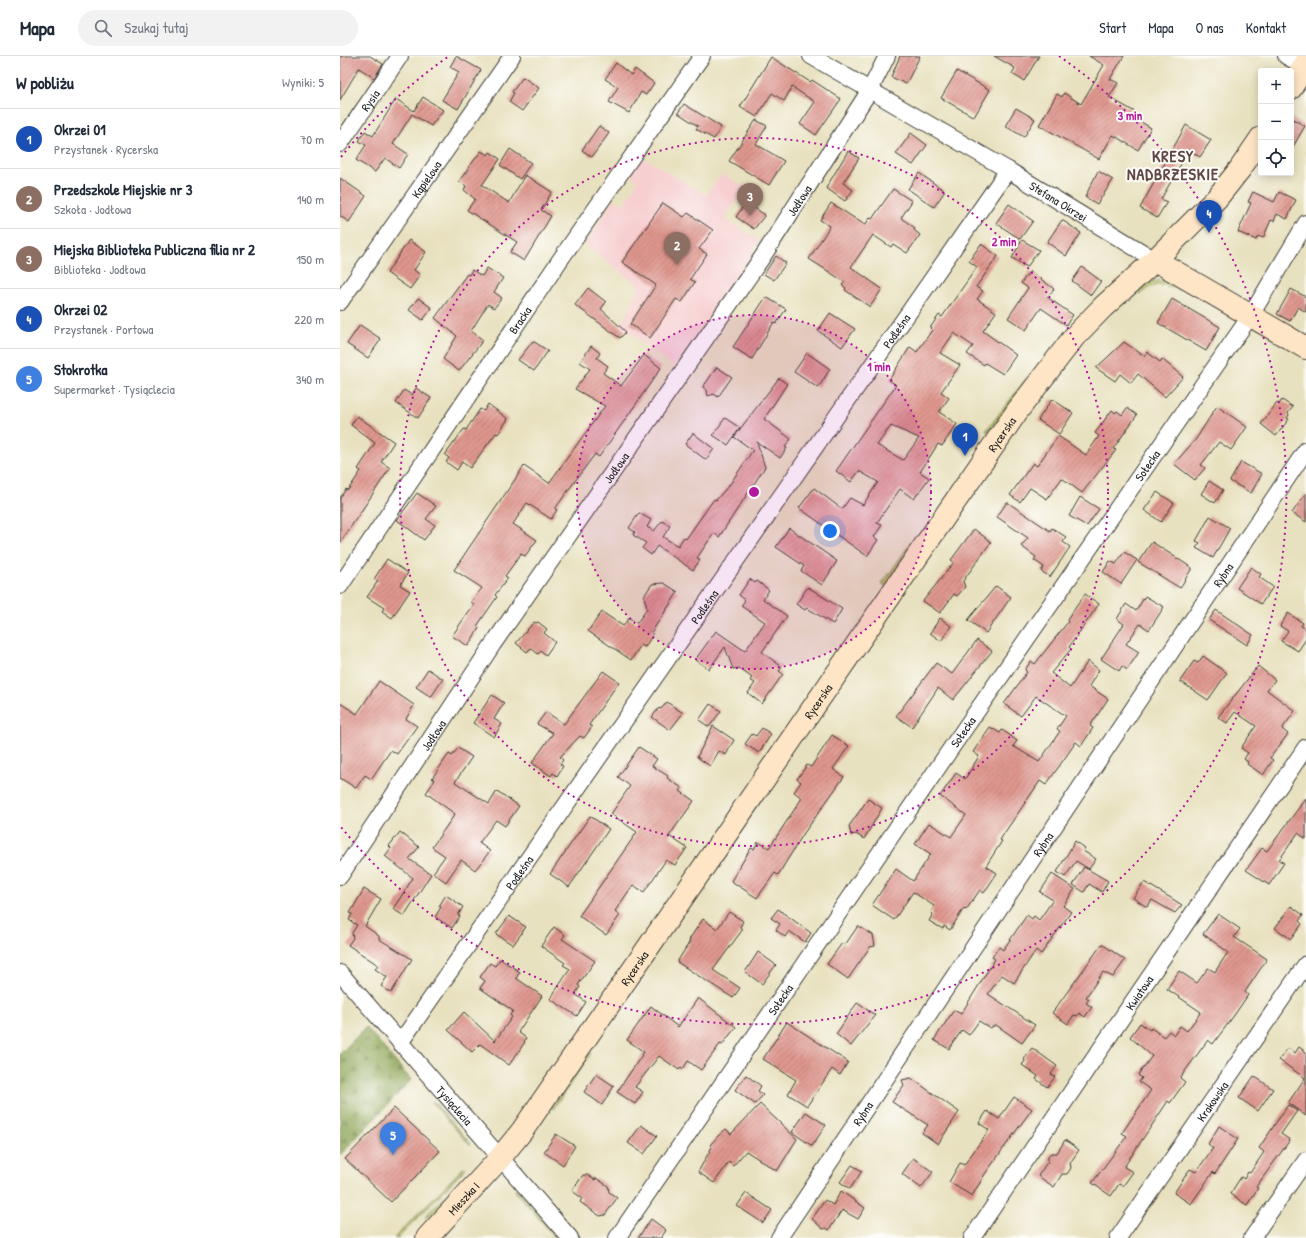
<!DOCTYPE html>
<html lang="pl">
<meta charset="utf-8">
<style>
body{margin:0;font-family:"Patrick Hand",sans-serif;background:#f2f2f3;color:#1f2937}
.controls{position:absolute;right:12px;top:12px;display:grid;overflow:hidden;border-radius:4px;box-shadow:0 2px 10px #0003}
.controls button{width:36px;height:36px;display:grid;place-items:center;padding:0;border:0;border-bottom:1px solid #e0e1e3;background:#fff;color:#1f2937;font:20px sans-serif}
.you{position:absolute;left:490px;top:475px;width:14px;height:14px;margin:-10px;border:3px solid #fff;border-radius:50%;background:#1a73e8;box-shadow:0 0 0 6px #1a73e833}
.badge{display:grid;place-items:center;width:26px;height:26px;border-radius:50%;background:#0b8043;color:#fff;font-size:13px;font-weight:700}
.pin{position:absolute;translate:-50% -33px;filter:drop-shadow(0 1px 2px #0008)}
.pin::after{content:'';position:absolute;top:21px;width:14px;height:12px;background:inherit;clip-path:polygon(0 0,100% 0,50% 100%)}
.list{margin:0;padding:0;list-style:none}
h2{display:flex;justify-content:space-between;align-items:center;height:52px;margin:0;padding:0 16px;font-size:17px}
h2 small{font-size:13px;font-weight:400;color:#747a83}
.list li{display:grid;grid-template-columns:26px 1fr auto;gap:12px;align-items:center;box-sizing:border-box;height:60px;padding:0 16px;border-top:1px solid #e0e1e3}
.list b{display:block;font-size:15px;white-space:nowrap}
.list p{margin:0;font-size:13px;white-space:nowrap;color:#747a83}
.list em{font-size:13px;font-style:normal;color:#747a83}
.icon{flex:none;width:22px;height:22px;fill:none;stroke:currentColor;stroke-width:2;stroke-linecap:round;stroke-linejoin:round}
.map{position:relative;flex:none;width:966px;height:1182px;overflow:hidden}
header{display:flex;align-items:center;gap:24px;box-sizing:border-box;height:56px;padding:0 20px;background:#fff;border-bottom:1px solid #e0e1e3}
header strong{font-size:19px}
nav{display:flex;gap:22px;margin-inline-start:auto;font-size:14px}
.search{width:280px;height:36px;background:#f2f2f3;display:flex;align-items:center;gap:10px;box-sizing:border-box;padding:0 14px;border-radius:22px;color:#747a83;font-size:15px}
main{display:flex}
aside{flex:1;background:#fff}
.map>svg:first-child{display:block}
</style>
<header>
<strong>Mapa</strong>
<div class="search"><svg class="icon" aria-label="search" viewBox="0 0 24 24"><circle cx="10" cy="10" r="6"/><path d="M15 15l6 6"/></svg>Szukaj tutaj</div>
<nav><a>Start</a><a>Mapa</a><a>O nas</a><a>Kontakt</a></nav>
</header>
<main>
<aside>
<h2>W pobliżu<small>Wyniki: 5</small></h2>
<ul class="list">
<li><span class="badge" style="background:#1a4fb4">1</span><div><b>Okrzei 01</b><p>Przystanek · Rycerska</p></div><em>70 m</em></li>
<li><span class="badge" style="background:#8d6e63">2</span><div><b>Przedszkole Miejskie nr 3</b><p>Szkoła · Jodłowa</p></div><em>140 m</em></li>
<li><span class="badge" style="background:#8d6e63">3</span><div><b>Miejska Biblioteka Publiczna filia nr 2</b><p>Biblioteka · Jodłowa</p></div><em>150 m</em></li>
<li><span class="badge" style="background:#1a4fb4">4</span><div><b>Okrzei 02</b><p>Przystanek · Portowa</p></div><em>220 m</em></li>
<li><span class="badge" style="background:#3f7fe0">5</span><div><b>Stokrotka</b><p>Supermarket · Tysiąclecia</p></div><em>340 m</em></li>
</ul>
</aside>
<div class="map">
<svg width="966" height="1182" viewBox="0 0 966 1182">
<defs>
<pattern id="grass-dots" width="8" height="8" patternUnits="userSpaceOnUse"><rect width="8" height="8" fill="#b0bc5d"/><path d="M2 2h.1M6 6h.1" fill="none" stroke="#97a150" stroke-width="1.8" stroke-linecap="round"/></pattern>
<pattern id="forest-firs" width="22" height="20" patternUnits="userSpaceOnUse"><rect width="22" height="20" fill="#8ca454"/><path d="M5 1l3.5 6h-7zM16 11l3.5 6h-7z" fill="#728545"/></pattern>
<pattern id="building-hatch" width="6" height="6" patternUnits="userSpaceOnUse"><rect width="6" height="6" fill="#df968e"/><path d="M-1 1l2-2M0 6l6-6M5 7l2-2" fill="none" stroke="#b47a73"/></pattern>
</defs>
<rect width="100%" height="100%" fill="#fdfcf7"/>
<filter id="ink" filterUnits="userSpaceOnUse"><feTurbulence type="fractalNoise" baseFrequency=".025" numOctaves="2"/><feDisplacementMap in="SourceGraphic" scale="8" xChannelSelector="R" yChannelSelector="G"/><feConvolveMatrix kernelMatrix="1 2 1 2 8 2 1 2 1" color-interpolation-filters="sRGB"/></filter>
<filter id="wash" filterUnits="userSpaceOnUse"><feTurbulence type="fractalNoise" baseFrequency=".012" numOctaves="4" result="noise"/><feDisplacementMap in="SourceGraphic" scale="16" xChannelSelector="R" yChannelSelector="G"/><feGaussianBlur stdDeviation="0.9" result="paint"/><feColorMatrix in="noise" values="0 0 0 0 0 0 0 0 0 0 0 0 0 0 0 0 0 1.4 0 .05"/><feComposite in="paint" operator="in"/></filter>
<g filter="url(#wash)">
<rect width="100%" height="100%" fill="#e8e1bf"/>
<!-- built -->
<path fill="#f7cfd1" d="M302,101L366,139L381,118L405,131L384,163L420,185L335,311L279,269L289,254L299,230L245,189L274,143L283,149L298,125L291,120L292,115Z"/>
<!-- grass -->
<path fill="url(#grass-dots)" stroke="#666c3c" d="M819,224L832,225L843,231L840,234C824,227 814,227 800,238L797,234L810,226Z
M686,323C684,335 657,366 648,376L646,375Z
M570,488L572,489L547,531L542,528Z
M247,996L251,997L213,1053L211,1052Z
M93,1045L131,1088L130,1089L93,1048Z
M124,1111L126,1112L58,1182H54Z
M129,1117L132,1119L106,1147L86,1162L85,1160Z
M176,1132L220,1182H216L175,1135Z"/>
<!-- forest -->
<path fill="url(#forest-firs)" stroke="#546038" d="M26,971L71,1024L0,1099V998Z"/>
<g id="blocks">
<!-- building -->
<path fill="url(#building-hatch)" fill-rule="evenodd" d="M0,0H30L43,8L34,22L19,12L0,44Z
M116,0L141,14L118,53L102,44L119,16L110,11Z
M560,0H580L566,28L551,21Z
M654,0H699L684,25L672,18L675,12Z
M749,0H784L770,23L778,27L769,41L795,56L793,61L811,72L798,94L773,79L759,103L699,69L717,38L722,41L724,37L741,48L764,9Z
M431,1L470,26L472,24L501,43L476,79L460,68L475,46L452,31L444,45L432,37L417,61L400,51Z
M276,7L291,19L295,13L314,27L306,39L301,36L289,57L269,46L278,31L265,23Z
M617,15L650,34L634,61L601,42Z
M183,21L199,32L182,55L169,46L174,37L172,36Z
M83,41L103,54L91,70L72,58L53,88L68,98L59,112L45,102L35,116L16,104L26,89L19,85L25,75L33,80L56,43L74,55Z
M344,48L381,71L374,83L356,73L358,70L338,57Z
M676,52L695,63L684,81L665,70Z
M951,62L965,70L951,94Z
M416,64L427,70L416,88L444,105L429,129L389,105Z
M846,69L871,84L860,101L849,94L821,143L827,146L817,162L800,152Z
M259,70L269,77L252,101L242,94Z
M571,77L587,89L573,109L556,98Z
M170,93L191,107L180,123L160,109Z
M141,95L148,99L150,96L160,103L142,129L169,147L185,119L212,136L201,154L211,160L184,205L170,196L177,186L127,154L135,143L124,134L126,130L119,125Z
M508,95L519,102L503,127L513,134L505,145L486,132Z
M758,115L773,124L757,148L745,141Z
M579,117L605,135L594,151L568,133Z
M0,122L26,140L9,166L0,160Z
M553,133L572,145L561,162L575,172L574,174L580,179L567,197L553,188L551,191L533,179L511,211L542,233L530,251L505,234L506,232L502,229L505,226L469,203L490,170L480,164L491,147L525,169L530,162L532,163Z
M913,136L934,146L939,136L956,144L947,163L937,158L934,165L931,164L923,182L918,180L916,184L898,176L911,147L908,146Z
M406,146L425,159L414,173L396,161Z
M323,147L344,161L348,157L373,174L359,193L367,198L350,223L355,226L342,246L336,243L310,282L290,268L316,229L282,206Z
M669,148L693,165L680,183L656,167Z
M722,164L741,177L726,200L707,186Z
M69,184L86,196L74,214L80,219L70,233L47,217Z
M682,184L699,194L687,211L672,202Z
M641,188L658,200L636,231L643,235L637,243L656,256L643,275L676,299L663,318L645,307L644,309L627,298L633,290L614,277L600,297L620,309L601,336L609,342L599,356L617,368L602,390L598,388L580,416L589,422L574,443L560,433L542,459L537,467L542,469L534,481L538,484L527,500L459,452L474,432L502,453L510,442L523,449L538,426L519,415L511,426L496,415L556,329L549,324L570,291L577,296L592,274L590,272L599,259L602,261L637,211L629,205ZM551,370L579,382L563,404L537,389Z
M436,200L446,207L434,224L424,218Z
M742,211L761,225L751,239L732,225Z
M147,212L163,222L154,236L162,242L154,252L148,248L131,275L143,284L119,315L103,303L117,280L95,262L127,218L129,219L132,214L142,220Z
M690,215L714,233L707,241L733,259L726,269L701,252L686,274L668,262L688,232L681,227Z
M248,232L266,246L261,253L286,276L280,282L235,249Z
M951,233L966,241V256L958,251L950,265L937,258Z
M426,241L446,253L436,268L434,266L412,303L393,291Z
M78,242L92,252L83,264L69,254Z
M832,243L880,271L866,295L818,267Z
M490,257L515,273L502,291L478,275Z
M20,269L41,283L28,302L7,288Z
M193,285L208,295L194,315L178,304Z
M784,286L804,300L807,296L820,306L822,303L843,321L825,341L798,318L791,327L780,318L775,325L756,312Z
M251,290L260,297L257,302L268,310L263,317L281,330L304,299L321,312L259,401L255,398L232,429L215,453L217,454L211,463L187,447L173,468L197,484L185,500L181,498L165,520L168,522L155,539L157,541L137,570L139,572L128,590L112,580L134,548L131,546L142,532L114,514L184,410L209,427L265,350L235,333L250,313L240,306Z
M467,297L490,313L478,332L454,316Z
M377,311L392,321L378,341L374,338L368,340L367,334L363,331Z
M439,322L447,328L424,363L451,383L445,391L447,392L440,402L417,386L425,411L379,481L374,477L357,502L360,504L353,514L317,490L311,499L302,492L306,487L293,479L295,476L289,472L299,457L311,464L307,471L314,475L322,465L330,470L323,481L338,490L344,481L346,483L374,443L376,444L390,428L413,394L394,381Z
M76,332L91,342L78,362L56,347L64,334L72,339Z
M712,343L733,357L719,378L698,364Z
M942,344L953,351L948,357L949,359L947,362L949,363L936,380L921,368L937,347L939,348Z
M148,348L168,363L158,378L156,377L130,412L122,406L117,414L106,406L109,402L105,399L124,373L126,374L140,353L144,355Z
M877,350L907,371L891,394L879,386L861,409L865,412L855,424L834,408L856,383Z
M787,352L797,359L773,393L776,394L742,437L722,422L707,443L690,432L680,446L670,439L693,407L697,410L718,380L746,399L759,380L755,377L772,354L775,357L777,355L782,359Z
M17,360L54,386L41,406L50,412L0,487V442L6,433L8,434L21,415L18,413L35,387L11,369Z
M385,362L400,372L388,389L373,379Z
M353,377L374,393L366,404L345,388Z
M901,406L922,418L911,437L890,425Z
M869,425L883,434L875,447L861,438Z
M817,436L834,447L821,466L804,454Z
M77,437L96,450L86,463L95,469L84,484L57,464Z
M966,437V466L952,457Z
M740,441L759,453L747,470L729,460Z
M667,446L710,475L712,472L726,481L723,486L730,491L710,521L701,515L704,511L694,504L696,501L681,490L688,482L657,461Z
M870,460L890,472L873,502L856,492L860,487L856,485Z
M449,472L497,505L482,529L461,515L464,510L436,491Z
M634,473L651,486L623,525L625,531L617,540L614,538L600,557L583,545L614,506L611,504Z
M812,486L852,512L840,532L798,506Z
M784,496L797,504L781,528L763,516L770,505L776,508Z
M47,503L68,517L60,529L70,535L52,562L42,555L44,552L27,541L38,525L34,523Z
M911,511L921,518L919,521L933,531L921,548L897,532Z
M410,523L415,527L417,525L429,534L423,543L447,560L422,596L442,611L439,615L443,618L422,648L408,637L415,627L410,624L412,622L399,612L393,613L385,591L369,613L355,604L376,575L405,595L425,566L401,550L405,544L399,539Z
M324,527L338,536L311,577L313,578L305,591L301,589L291,604L248,575L262,556L283,570L289,562L297,567L307,553L304,540L312,528Z
M656,530L671,541L646,577L628,564Z
M468,531L502,553L493,568L467,552L465,554L456,548Z
M745,538L759,548L729,591L731,593L711,617L730,632L748,605L759,614L749,630L768,643L750,670L753,672L741,690L736,686L706,729L700,725L665,776L660,784L662,785L646,810L657,817L644,837L640,834L626,854L624,852L610,874L604,870L603,873L589,865L593,858L591,856L594,850L573,836L554,864L532,849L556,813L573,825L591,798L575,788L589,767L611,781L626,759L600,740L616,717L625,723L639,700L633,696L650,671L660,677L662,674L668,678L677,685L673,690L699,706L720,675L717,673L726,660L696,640L681,660L664,648L687,616L685,614L691,605L695,608L716,581L728,566L727,564Z
M805,540L824,551L809,574L800,568L786,588L799,596L787,614L782,610L779,615L761,603L784,568L777,563L786,548L796,555Z
M876,554L913,579L907,589L869,564Z
M948,557L963,567L961,570L966,573V583L958,595L941,585L948,575L940,570Z
M600,562L611,570L601,585L590,577Z
M194,566L196,567L198,566L207,573L204,577L215,586L206,599L201,595L198,598L191,592L187,596L176,587Z
M637,584L652,595L613,644L598,632L572,671L556,660L596,607L612,618Z
M863,600L887,617L868,644L840,625L854,605L858,607Z
M918,610L935,624L927,634L955,655L942,673L948,678L930,702L933,704L923,719L907,708L908,706L904,703L908,697L901,692L916,670L895,656L887,667L878,661Z
M88,613L103,623L91,641L76,631Z
M263,615L279,626L249,669L252,671L244,682L240,680L220,701L223,704L220,708L223,710L217,720L213,717L211,720L192,707L213,677L197,668L206,656L224,668Z
M39,625L74,649L66,663L77,670L57,698L51,694L31,723L25,719L16,732L0,722V647L17,658Z
M152,639L164,647L154,663L162,668L154,681L133,667Z
M327,646L343,657L330,674L312,661L319,652L321,653Z
M370,648L381,655L369,671L359,664Z
M373,670L394,684L386,699L379,695L370,710L357,701Z
M422,672L431,678L419,697L405,688L412,678L416,680Z
M492,679L509,690L493,713L504,721L464,777L438,819L435,817L417,842L391,825L411,792L414,793L418,786L429,792L462,742L454,736L461,726L457,723L467,709L471,711Z
M299,691L317,703L312,710L328,720L327,722L342,732L340,735L354,745L329,780L347,792L335,809L326,804L304,836L293,829L275,855L280,859L266,879L239,860L297,776L271,758L290,730L278,721Z
M118,692L132,701L115,726L149,748L157,735L179,750L165,770L156,764L139,787L150,795L135,814L121,804L106,826L93,817L105,800L92,791L115,758L86,737L95,724L92,722L109,698L112,700Z
M966,742V783L958,777L939,804L944,807L929,829L906,814L922,792L927,795Z
M528,743L542,752L524,783L516,778L511,779L509,770Z
M250,760L269,773L229,831L210,818Z
M60,776L79,791L69,803L91,818L64,860L53,853L73,822L45,800L51,792L49,790Z
M735,785L745,792L743,795L756,803L749,813L736,805L725,821L717,816Z
M744,811L768,825L762,836L749,828L744,836L733,829Z
M712,818L735,833L723,850L731,856L701,898L696,894L674,927L662,919L648,938L695,969L682,987L656,969L650,972L639,965L629,979L622,974L609,993L594,984L614,954L621,958L655,903L652,901L659,891L663,894L687,859L692,863L694,860L699,864L713,844L700,836Z
M804,826L831,842L842,849L835,857L812,844L807,851L793,842Z
M24,833L41,843L25,870L39,880V883L72,903L51,937L41,930L47,921L35,913L38,909L8,889L13,882L12,877L17,869L9,864L12,858L10,857Z
M106,839L123,851L118,859L120,860L112,872L95,861L101,851L99,850Z
M951,850L963,859L959,865L962,868L951,883L935,872Z
M438,853L471,877L465,886L449,875L445,881L436,874L440,868L431,862Z
M389,856L403,865L400,871L403,873L373,914L400,932L393,942L337,906L349,887L350,882L363,863L377,873Z
M878,858L900,873L894,881L927,903L905,936L908,939L895,958L873,988L868,984L840,1022L845,1026L830,1047L828,1045L784,1111L793,1116L783,1130L779,1128L771,1140L752,1127L787,1080L782,1077L811,1034L799,1026L802,1022L798,1019L812,1000L790,981L800,967L810,974L811,972L824,981L829,975L834,979L840,970L847,975L861,956L827,933L839,915L857,927L868,912L875,916L888,896L863,878Z
M169,860L186,871L173,889L156,878Z
M518,870L533,879L535,890L530,891L508,923L487,908L502,887L505,889Z
M214,871L225,879L222,883L255,905L238,929L240,931L235,938L246,946L237,960L210,943L230,913L223,909L225,907L201,890Z
M762,888L785,904L773,921L763,916L746,941L749,943L746,947L752,951L745,961L739,957L737,960L734,959L728,968L712,957Z
M418,896L436,909L422,928L405,916Z
M160,903L180,916L176,922L202,940L178,976L186,982L184,985L185,986L169,1009L140,988L132,996L108,974L124,956L155,985L172,961L170,959L173,955L140,932L145,925L140,921L150,907L155,910Z
M358,942L396,971L382,989L380,988L361,1014L348,1005L343,1013L341,1011L339,1014L319,1000L295,1031L303,1036L295,1048L277,1036L304,996L287,984L311,950L338,971Z
M517,947L535,959L511,990L496,978Z
M447,966L508,1006L500,1019L492,1013L467,1050L448,1038L456,1024L423,1003Z
M959,991L966,996V1060L948,1047L965,1022L939,1004L948,992L955,997Z
M692,992L717,1010L711,1018L715,1021L707,1031L696,1023L698,1020L682,1009L685,1005L684,1002Z
M256,1018L274,1030L262,1049L244,1036Z
M406,1019L421,1030L418,1035L423,1039L415,1048L395,1034Z
M914,1020L933,1033L918,1055L899,1042Z
M571,1022L619,1056L598,1088L582,1077L588,1069L552,1046L564,1029L562,1024Z
M674,1041L692,1053L645,1118L632,1140L609,1126L620,1107L624,1109L649,1074L639,1067L647,1055L659,1063Z
M420,1048L457,1083L437,1115L406,1095L393,1110L389,1106L374,1127L358,1116L372,1091L370,1089L378,1080L386,1073L391,1078Z
M948,1049L957,1055L941,1078L950,1084L916,1131L918,1132L907,1149L890,1138L901,1121L904,1123L908,1116L910,1117L924,1096L919,1092Z
M54,1052L100,1095L51,1146L5,1103Z
M466,1056L486,1069L472,1090L452,1076Z
M301,1069L317,1080L304,1098L288,1087Z
M879,1070L898,1083L875,1118L873,1116L851,1148L834,1137L850,1113L856,1116L873,1092L868,1088Z
M216,1078L235,1090L223,1109L204,1096Z
M725,1084L739,1094L730,1107L731,1112L727,1118H722L714,1131L698,1120L708,1105V1101L711,1097H717Z
M573,1102L593,1116L581,1132L562,1118Z
M512,1109L522,1115L510,1133L500,1126Z
M243,1119H247L255,1124L256,1122L268,1130L269,1136L277,1142L265,1159L260,1160L240,1146L242,1142L232,1135Z
M501,1135L525,1152L518,1163L502,1154L489,1174L486,1172L483,1173L472,1163L485,1144L493,1149Z
M406,1137L432,1154L423,1167L397,1150Z
M311,1163L326,1174L321,1182H298Z"/>
</g>
</g>
<g filter="url(#ink)">
<use href="#blocks" fill-opacity="0" stroke="#3b3a34" stroke-width="1"/>
<g fill="none" stroke-linecap="round" stroke-linejoin="round">
<defs>
<g id="street">
<path id="s1" d="M471,0L668,114L815,204"/>
<path d="M946,0L966,11"/>
<path id="s2" d="M0,88L60,0"/>
<path id="s3" d="M0,246L172,0"/>
<path id="s4" d="M0,530L220,204L362,0"/>
<path id="s5" d="M0,820L153,588L423,200L530,34L547,0"/>
<path id="s6" d="M0,917L230,1182"/>
<path id="s7" d="M60,987L668,114"/>
<path id="s8" d="M277,1182L614,688L911,259L966,167"/>
<path id="s9" d="M439,1182L966,394"/>
<path id="s10" d="M632,1182L966,691"/>
<path id="s11" d="M778,1182L966,908"/>
<path d="M912,1182L966,1104"/>
</g>
<g id="secondary">
<path d="M951,32L966,7"/>
<path d="M815,204L966,292"/>
<path id="s12" d="M87,1182L160,1102L182,1075L678,354L734,281L763,251L815,204L877,142L900,113L921,82"/>
</g>
</defs>
<!-- street casing -->
<use href="#street" stroke="#3b3a34" stroke-width="18"/>
<!-- secondary casing -->
<use href="#secondary" stroke="#3b3a34" stroke-width="24"/>
<!-- street -->
<use href="#street" stroke="#fff" stroke-width="16"/>
<!-- secondary -->
<use href="#secondary" stroke="#fde5c5" stroke-width="22"/>
</g>
</g>
<!-- distance rings -->
<circle cx="414" cy="436" r="177" fill="#b5179e" fill-opacity=".12"/>
<g fill="none" stroke="#b5179e" stroke-width="2" stroke-dasharray="2 4">
<circle cx="414" cy="436" r="177"/>
<circle cx="414" cy="436" r="354"/>
<path d="M1 101A532 532 0 0 1 109 0M719 0A532 532 0 1 1 1 771"/>
</g>
<g text-anchor="middle" dominant-baseline="central" stroke-width="4" stroke-linejoin="round" paint-order="stroke">
<!-- street labels -->
<g font-size="12" fill="#1c1c1c" stroke="#fdfcf7">
<text stroke="none"><textPath href="#s2" startOffset="53">Rysia</textPath></text>
<text stroke="none"><textPath href="#s3" startOffset="150">Kąpielowa</textPath></text>
<text stroke="none"><textPath href="#s5" startOffset="817">Jodłowa</textPath></text>
<text stroke="none"><textPath href="#s1" startOffset="287">Stefana Okrzei</textPath></text>
<text stroke="none"><textPath href="#s4" startOffset="321">Bracka</textPath></text>
<text stroke="none"><textPath href="#s7" startOffset="868">Podleśna</textPath></text>
<text stroke="none"><textPath href="#s12" startOffset="989">Rycerska</textPath></text>
<text stroke="none"><textPath href="#s8" startOffset="937">Sołecka</textPath></text>
<text stroke="none"><textPath href="#s5" startOffset="493">Jodłowa</textPath></text>
<text stroke="none"><textPath href="#s9" startOffset="798">Rybna</textPath></text>
<text stroke="none"><textPath href="#s7" startOffset="532">Podleśna</textPath></text>
<text stroke="none"><textPath href="#s12" startOffset="665">Rycerska</textPath></text>
<text stroke="none"><textPath href="#s8" startOffset="613">Sołecka</textPath></text>
<text stroke="none"><textPath href="#s5" startOffset="169">Jodłowa</textPath></text>
<text stroke="none"><textPath href="#s9" startOffset="474">Rybna</textPath></text>
<text stroke="none"><textPath href="#s7" startOffset="208">Podleśna</textPath></text>
<text stroke="none"><textPath href="#s12" startOffset="341">Rycerska</textPath></text>
<text stroke="none"><textPath href="#s10" startOffset="297">Kwiatowa</textPath></text>
<text stroke="none"><textPath href="#s8" startOffset="289">Sołecka</textPath></text>
<text stroke="none"><textPath href="#s11" startOffset="166">Krakowska</textPath></text>
<text stroke="none"><textPath href="#s6" startOffset="175">Tysiąclecia</textPath></text>
<text stroke="none"><textPath href="#s9" startOffset="150">Rybna</textPath></text>
<text stroke="none"><textPath href="#s12" startOffset="54">Mieszka I</textPath></text>
</g>
<!-- district labels -->
<g font-size="16" font-weight="bold" letter-spacing="1" fill="#604744" stroke="#fdfcf7">
<text x="833" y="100">KRESY<tspan x="833" dy="18">NADBRZESKIE</tspan></text>
</g>
</g>
<circle cx="414" cy="436" r="6" fill="#b5179e" stroke="#fdfcf7" stroke-width="2"/>
<g font-size="12" text-anchor="middle" font-weight="bold" fill="#b5179e" stroke="#fdfcf7" stroke-width="4" stroke-linejoin="round" paint-order="stroke">
<text x="790" y="64">3 min</text>
<text x="664" y="190">2 min</text>
<text x="539" y="315">1 min</text>
</g>
</svg>
<div class="controls">
<button>+</button>
<button>−</button>
<button><svg class="icon" aria-label="locate" viewBox="0 0 24 24"><circle cx="12" cy="12" r="6"/><path d="M12 2v4M12 18v4M2 12h4M18 12h4"/></svg></button>
</div>
<div class="you"></div>
<div class="pin badge" style="left:625px;top:400px;background:#1a4fb4">1</div>
<div class="pin badge" style="left:337px;top:209px;background:#8d6e63">2</div>
<div class="pin badge" style="left:410px;top:160px;background:#8d6e63">3</div>
<div class="pin badge" style="left:869px;top:177px;background:#1a4fb4">4</div>
<div class="pin badge" style="left:53px;top:1099px;background:#3f7fe0">5</div>
</div>
</main>
